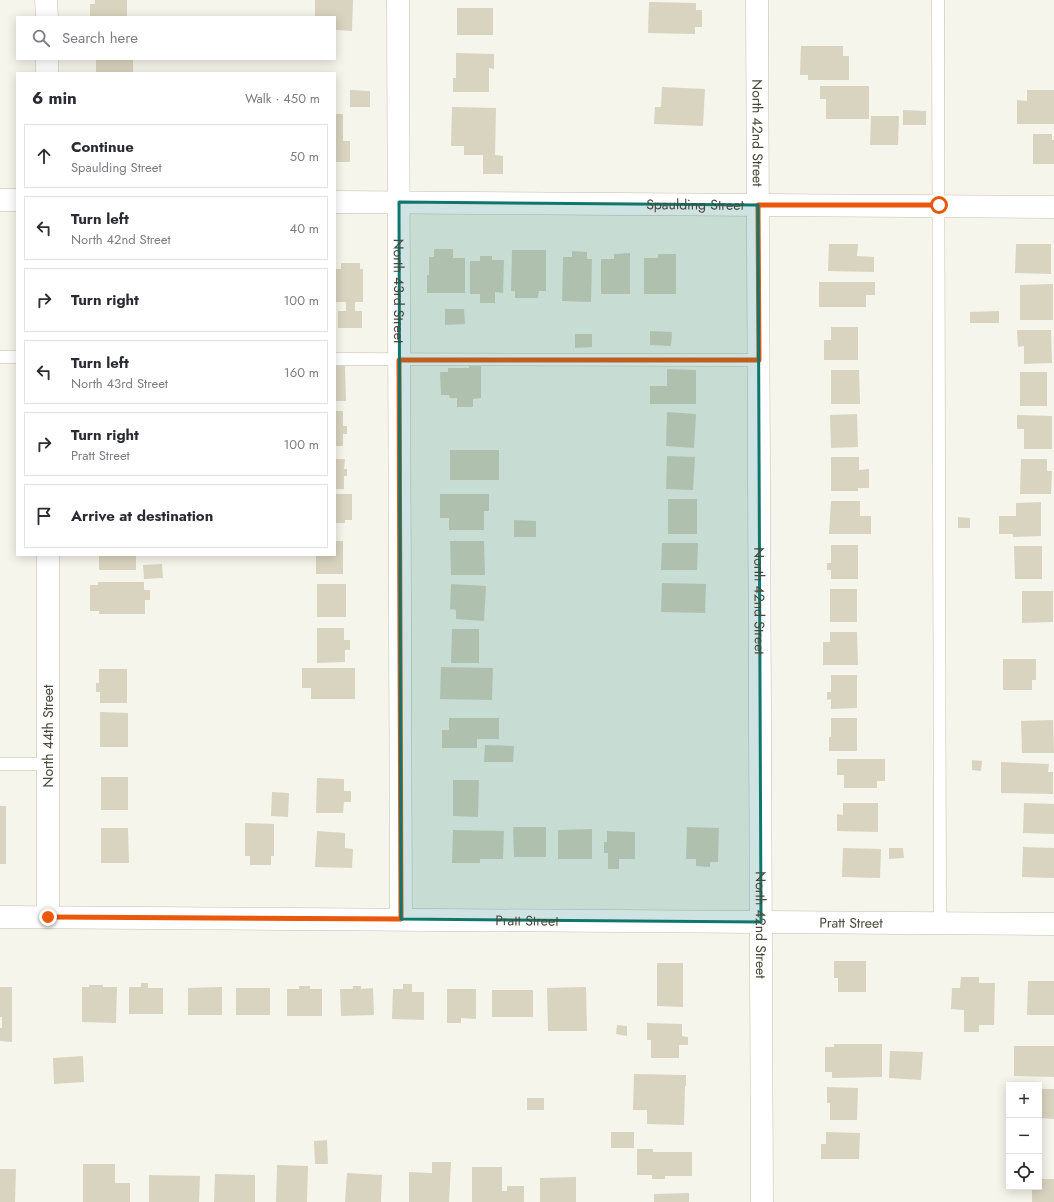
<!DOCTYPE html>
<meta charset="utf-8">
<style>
body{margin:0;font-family:Jost,sans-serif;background:#f7f7f7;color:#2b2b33}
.controls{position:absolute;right:12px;bottom:12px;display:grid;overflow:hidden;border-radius:0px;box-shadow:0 2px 10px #0003}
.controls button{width:36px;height:36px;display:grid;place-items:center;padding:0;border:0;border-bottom:1px solid #e1e1e2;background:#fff;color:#2b2b33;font:20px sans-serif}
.stop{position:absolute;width:12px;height:12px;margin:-9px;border:3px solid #ea580c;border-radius:50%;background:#fff}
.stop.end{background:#ea580c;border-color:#fff;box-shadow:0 1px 4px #0008}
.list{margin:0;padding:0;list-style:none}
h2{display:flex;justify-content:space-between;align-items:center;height:52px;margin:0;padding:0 16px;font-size:17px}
h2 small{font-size:13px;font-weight:400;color:#7c7c81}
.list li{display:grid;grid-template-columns:26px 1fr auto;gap:12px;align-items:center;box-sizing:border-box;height:64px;margin:0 8px 8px;padding:0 8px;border:1px solid #e1e1e2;border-radius:0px}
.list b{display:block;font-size:15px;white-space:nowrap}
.list p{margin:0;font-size:13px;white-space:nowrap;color:#7c7c81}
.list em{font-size:13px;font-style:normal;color:#7c7c81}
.icon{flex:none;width:22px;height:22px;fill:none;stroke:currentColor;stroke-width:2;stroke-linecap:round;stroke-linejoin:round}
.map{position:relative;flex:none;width:1054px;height:1202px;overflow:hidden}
.search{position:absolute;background:#fff;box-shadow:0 2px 10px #0003;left:16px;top:16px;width:320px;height:44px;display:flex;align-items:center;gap:10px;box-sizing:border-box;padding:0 14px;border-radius:0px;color:#7c7c81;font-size:15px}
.panel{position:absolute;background:#fff;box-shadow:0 2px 10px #0003;left:16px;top:72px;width:320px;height:484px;border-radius:0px}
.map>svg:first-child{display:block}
</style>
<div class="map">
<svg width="1054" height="1202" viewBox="0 0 1054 1202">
<rect width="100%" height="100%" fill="#f6f5eb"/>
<!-- building -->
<path fill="#d8d4bf" d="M95,0H127V17H90V4H95Z
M315,0H353L352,31L335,30V17H315Z
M649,2L696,3V10H702V27H695V34L648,33Z
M457,8H493V35H457Z
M801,46H843V56H849V80H808V75H800Z
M456,53L494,54V69L489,68V92H453V78H456Z
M96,59H133V73H96Z
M820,86H869V119H826V99H820Z
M662,87L705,89L703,126L654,124L655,107H661Z
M350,90L370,91V107H350Z
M1027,90H1054V124H1017V100L1027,101Z
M452,107L496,108L495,155L503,156V174H483V155H464V146H451Z
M903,110L926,111V125H903Z
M335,114H343V141H350V162H335Z
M871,116H899L898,145H870Z
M1033,134H1052V140H1054V164H1033Z
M829,244H858L857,256L874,257V272L828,271Z
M1016,244H1051V274L1015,273Z
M434,249H453V258H465V293H427V275H429V257H434Z
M512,250H546V291H539L538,298H515V291H511Z
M572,251L587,252V259H592L591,302L562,301L563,257H572Z
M630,253V294H601V259H614V254Z
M658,254H676V294H644V258H658Z
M480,256H492V260H504L503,293L495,292V303H480V294H470V261H480Z
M341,263H360V269H363V302H355V311H362V328H338V311H346V302H335V269H341Z
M819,282H875V295H866V307H819Z
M1053,284V320H1020V285Z
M445,309H464L465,324L445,325Z
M999,311V323H970V312Z
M831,327H858V360H824V340H831Z
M1017,330H1051L1052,363L1024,364V346L1018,347Z
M650,331L672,332L671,346L650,345Z
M575,334H592V347L575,348Z
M469,364H481V398L473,399V407H457V398H450L449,395H441L440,372H448V368H469Z
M335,366H345L346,401H335Z
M667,369L696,370V404H650V386H667Z
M831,370H859L860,404H831Z
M1020,372H1047V406H1020Z
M335,411H343V426H347V434H343V446H335Z
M667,412L696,414L694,448L666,446Z
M857,414L858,447L831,448L830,415Z
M1017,415L1052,416V449H1024V429H1017Z
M450,450H499V480H450Z
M667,456L695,457L693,490L666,489Z
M831,457H859V470L869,469V488H858V491H831Z
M335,459H345L344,469H347V476H344V489H335Z
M1021,459H1047V471H1052L1051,494H1020Z
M335,494H352V520H345V523H335Z
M440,494H489V511H484V530H449V518H440Z
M668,499H697V534H668Z
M831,501H860V516H871V534H829Z
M1041,502V536L1013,537V534H999V516H1016V503Z
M958,517L970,518V528H958Z
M514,520L536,521V537H514Z
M335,541H343V574H316V555H335Z
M450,541H484L485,575H451Z
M662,543H698L697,570H661Z
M831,545H858V579H831V570H827V563H831Z
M1014,546H1042V579H1015Z
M99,555H136V570H99Z
M162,564L163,578L144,579L143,565Z
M98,582H144V590H150V600H145V614H99V611H90V585H98Z
M662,583L706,584L705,613L661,612Z
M317,584H346V617H317Z
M451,584L486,586L484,621L456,619V610L450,609Z
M830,589H857V622H830Z
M1022,591H1053V622L1022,623Z
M317,628H344V640H350V650H345V662L317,663Z
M452,629H479V663H451Z
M830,632H857L858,665H823V642H830Z
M1003,659H1036V680H1032V690H1003Z
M441,667L493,668L492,700L440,699Z
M302,668H355V699H311V688H302Z
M99,669H127V703H100V692H96V683H99Z
M831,675H857V708L831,709V699L827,700V692H831Z
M100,712L128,713V747H100Z
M449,718H499V739H477V748H442V730H449Z
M831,718H857V751H829V737H831Z
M1053,720L1054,753H1022L1021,721Z
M485,745L514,746L513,762H484Z
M837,759H885V781H877V788H844V775H837Z
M972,760L982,761L981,771L972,770Z
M1001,762L1049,764L1048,772H1053V794L1001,793Z
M101,777H128V810H101Z
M317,778L344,779V791H351V802H344L343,813H316Z
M453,780H479L478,817L453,816Z
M272,792L289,793L288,817L271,816Z
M843,803H878V832L837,831V814L843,815Z
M1024,803L1054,804V834L1023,833Z
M0,806H6V864H0Z
M245,823L274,824V856H271V865H250V856H245Z
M513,827H546V857H514Z
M687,827L719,828L718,862H710V867L696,866V859H686Z
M101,828H128L129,863H101Z
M592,829V859H558V830Z
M453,830L504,831L503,859H480V863H452Z
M317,831L345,833V848L353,849L352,868L315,867Z
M607,831L635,832V859H619V869H608V853H604V842H607Z
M1023,847L1054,848V878L1022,877Z
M843,848L881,849L880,878L842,877Z
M889,848H903L904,858L889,859Z
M834,961H866V992H838V978H834Z
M657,963H683V1007L657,1006Z
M961,977H979V983H995L994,1025H979V1032H964V1010L951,1009L952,988H960Z
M1028,981H1054V1015H1027Z
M141,983H148V988H163V1014H129V987H141Z
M403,984H412V992H424V1020L392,1019L393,989H403Z
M89,985H103V987H117L116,1023L82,1022V987H89Z
M299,986H310V989H322V1016H287V989H299Z
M353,986H361V989L373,988L374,1015L341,1016L340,989H353Z
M0,987H12V1042L0,1041V1028H2V1017H0Z
M222,987V1015H188V988Z
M586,987L587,1031H548L547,988Z
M236,988H270V1015H236Z
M447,989H476V1019L461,1018V1023H447Z
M492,990H533V1017H492Z
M647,1023L682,1024V1036L688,1037V1045H679V1058H651V1040H647Z
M617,1025L627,1026V1036L616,1034Z
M834,1044H882V1077L832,1078V1072H825V1047H834Z
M1014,1046H1054V1077L1014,1076Z
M890,1051L923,1052L921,1080L889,1078Z
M83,1056L84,1082L54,1084L53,1058Z
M634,1074L686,1075V1086H685L684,1125L647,1124V1110H633Z
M827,1087L858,1088L857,1120H830V1103H827Z
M1039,1089H1054V1119L1039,1118Z
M527,1098H544V1110H527Z
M611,1132H634V1148H611Z
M826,1132L860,1133L859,1159H821V1144H826Z
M327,1140L328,1164H315L314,1141Z
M637,1149H653V1152H692V1176H665V1179H652V1175H637Z
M432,1162H451L449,1202H409V1172L432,1173Z
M83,1164H115V1183H130V1202H83Z
M277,1165L308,1166L307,1202H276Z
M472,1167H502V1191H507V1186H524V1202H472Z
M0,1169H16L15,1202H0Z
M347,1173L382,1175L381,1202H345Z
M215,1174L255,1175V1202H214Z
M149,1175L200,1176L199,1202H149Z
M576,1177V1202H540V1178Z
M1039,1179H1054V1202H1032V1187H1039Z
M689,1193V1202H654V1194Z"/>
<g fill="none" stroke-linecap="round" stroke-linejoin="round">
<defs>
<path id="lane" d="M938,0L940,923
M0,357H17
M335,359L759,360
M0,764H48"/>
<g id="street">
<path d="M46,0L47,17"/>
<path id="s1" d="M398,0L401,919"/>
<path id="s2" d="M757,0L762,1202"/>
<path d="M47,59V73"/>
<path d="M0,200H17"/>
<path id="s3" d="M335,202L1054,207"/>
<path d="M48,555V917"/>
<path id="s4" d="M0,917L1054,924"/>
</g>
</defs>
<!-- lane casing -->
<use href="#lane" stroke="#c2bfac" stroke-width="13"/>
<!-- street casing -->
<use href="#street" stroke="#c2bfac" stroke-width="23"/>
<!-- lane -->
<use href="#lane" stroke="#fff" stroke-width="12"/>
<!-- street -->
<use href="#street" stroke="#fff" stroke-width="22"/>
</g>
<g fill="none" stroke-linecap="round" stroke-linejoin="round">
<!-- route -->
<path stroke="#ea580c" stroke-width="5" d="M48,917L401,919L399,360H759L758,205H939"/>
</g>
<!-- marked area -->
<path fill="#0f766e" fill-opacity="0.2" stroke="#0f766e" stroke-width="3" stroke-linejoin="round" d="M399,202L758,205L761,922L401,919Z"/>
<g text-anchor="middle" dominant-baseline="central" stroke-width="3.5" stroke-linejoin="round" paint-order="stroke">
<!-- street labels -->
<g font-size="14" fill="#4b4738" stroke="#fff">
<text stroke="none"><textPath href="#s2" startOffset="133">North 42nd Street</textPath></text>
<text stroke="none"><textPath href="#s3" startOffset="360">Spaulding Street</textPath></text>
<text stroke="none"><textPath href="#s1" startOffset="291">North 43rd Street</textPath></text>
<text stroke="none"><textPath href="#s2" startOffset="601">North 42nd Street</textPath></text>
<text transform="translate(48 736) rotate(-90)">North 44th Street</text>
<text stroke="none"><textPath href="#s4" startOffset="527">Pratt Street</textPath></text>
<text stroke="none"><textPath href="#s4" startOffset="851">Pratt Street</textPath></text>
<text stroke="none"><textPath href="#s2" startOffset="925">North 42nd Street</textPath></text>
</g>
</g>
</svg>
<div class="controls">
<button>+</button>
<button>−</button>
<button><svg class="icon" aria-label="locate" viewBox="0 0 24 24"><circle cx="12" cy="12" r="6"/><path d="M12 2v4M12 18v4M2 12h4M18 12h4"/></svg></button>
</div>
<div class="stop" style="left:939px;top:205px"></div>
<div class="stop end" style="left:48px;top:917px"></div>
<div class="search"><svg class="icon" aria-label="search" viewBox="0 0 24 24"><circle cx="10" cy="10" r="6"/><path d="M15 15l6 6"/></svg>Search here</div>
<section class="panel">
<h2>6 min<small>Walk · 450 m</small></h2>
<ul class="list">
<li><svg class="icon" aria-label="ahead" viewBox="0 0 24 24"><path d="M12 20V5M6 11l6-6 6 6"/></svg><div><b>Continue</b><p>Spaulding Street</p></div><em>50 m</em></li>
<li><svg class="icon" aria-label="left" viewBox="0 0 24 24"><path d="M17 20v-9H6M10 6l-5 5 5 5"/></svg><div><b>Turn left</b><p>North 42nd Street</p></div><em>40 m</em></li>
<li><svg class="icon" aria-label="right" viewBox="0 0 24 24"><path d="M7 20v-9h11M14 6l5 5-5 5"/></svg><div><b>Turn right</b></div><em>100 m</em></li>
<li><svg class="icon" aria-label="left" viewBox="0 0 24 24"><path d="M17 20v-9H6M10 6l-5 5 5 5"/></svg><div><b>Turn left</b><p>North 43rd Street</p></div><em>160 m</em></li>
<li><svg class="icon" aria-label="right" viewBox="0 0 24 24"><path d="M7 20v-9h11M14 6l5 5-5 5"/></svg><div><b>Turn right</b><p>Pratt Street</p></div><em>100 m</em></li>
<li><svg class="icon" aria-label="arrive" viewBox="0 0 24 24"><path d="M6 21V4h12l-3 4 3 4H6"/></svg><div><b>Arrive at destination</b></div></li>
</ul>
</section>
</div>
